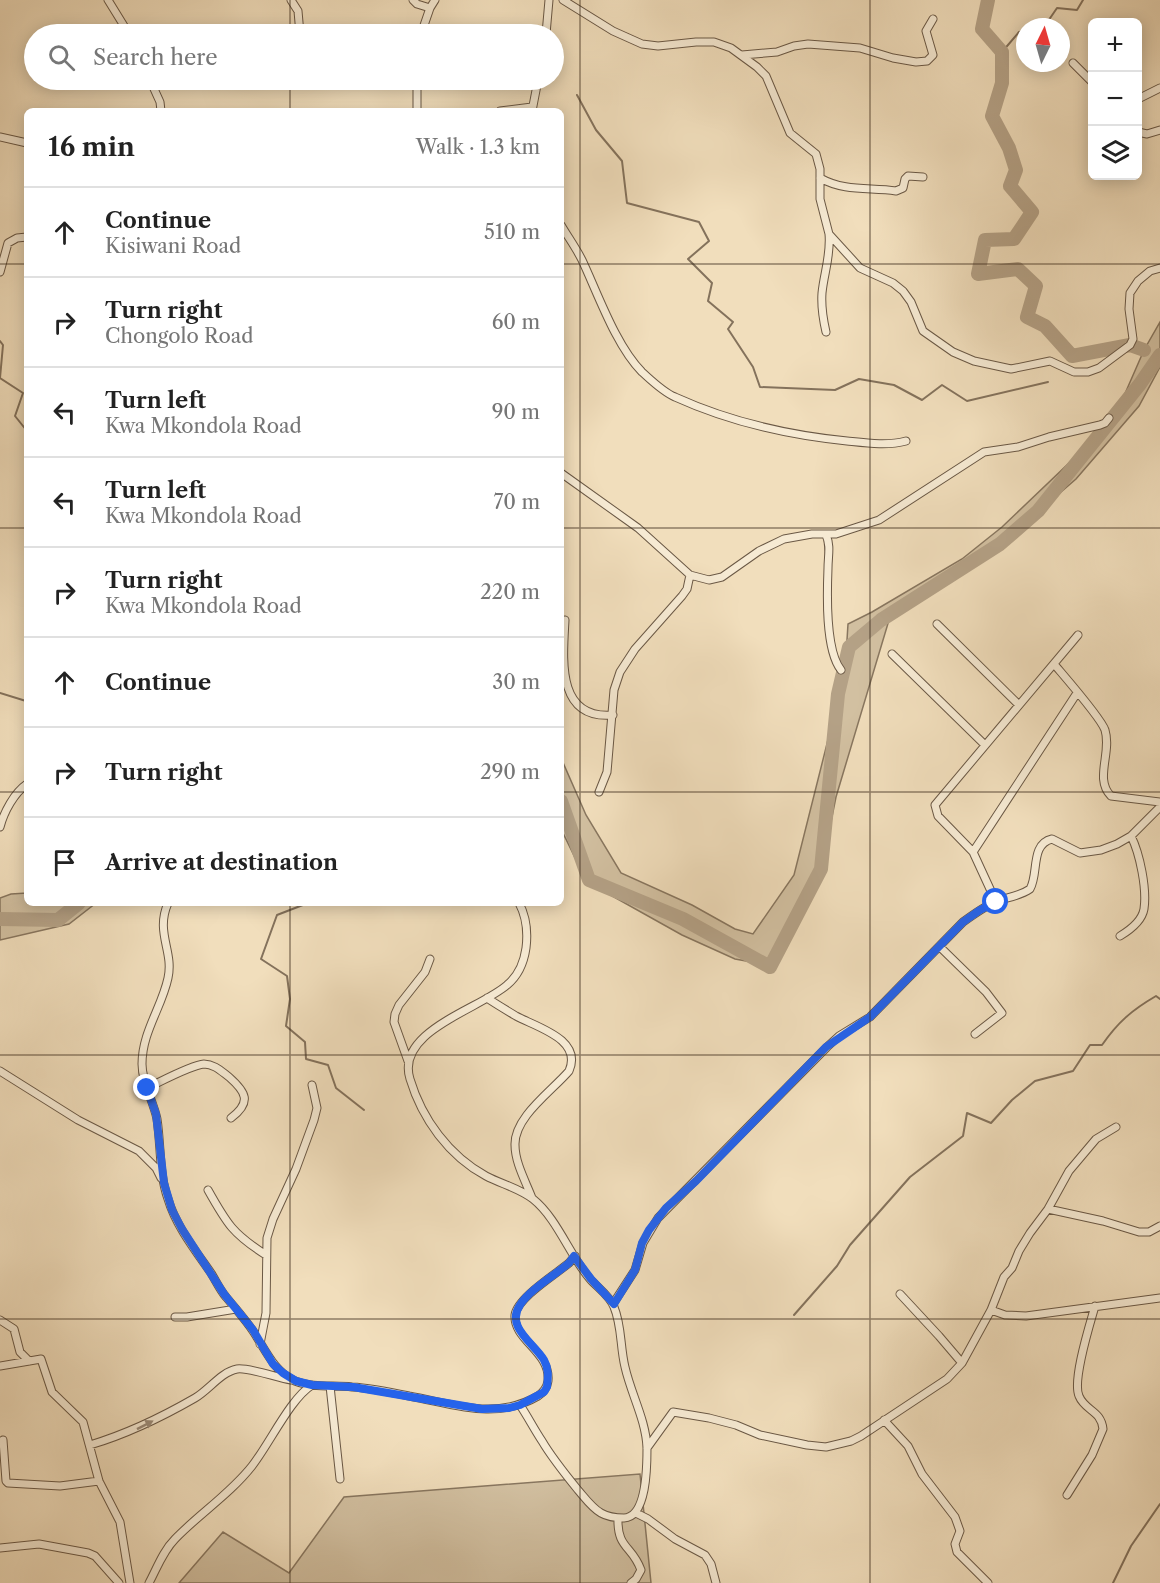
<!DOCTYPE html>
<meta charset="utf-8">
<style>
body{margin:0;font-family:"Libre Caslon Text",serif;background:#f2f2f2;color:#222}
.controls{position:absolute;right:18px;top:18px;display:grid;overflow:hidden;border-radius:9px;box-shadow:0 3px 15px #0003}
.controls button{width:54px;height:54px;display:grid;place-items:center;padding:0;border:0;border-bottom:2px solid #e0e0e0;background:#fff;color:#222;font:30px sans-serif}
.compass{position:absolute;left:1016px;top:18px;width:54px;height:54px;border-radius:50%;background:#fff;box-shadow:0 3px 15px #0003;rotate:5deg}
.stop{position:absolute;width:18px;height:18px;margin:-14px;border:4px solid #2563eb;border-radius:50%;background:#fff}
.stop.end{background:#2563eb;border-color:#fff;box-shadow:0 2px 6px #0008}
.list{margin:0;padding:0;list-style:none}
h2{display:flex;justify-content:space-between;align-items:center;height:78px;margin:0;padding:0 24px;font-size:26px}
h2 small{font-size:20px;font-weight:400;color:#767676}
.list li{display:grid;grid-template-columns:39px 1fr auto;gap:18px;align-items:center;box-sizing:border-box;height:90px;padding:0 24px;border-top:2px solid #e0e0e0}
.list b{display:block;font-size:22px;white-space:nowrap}
.list p{margin:0;font-size:20px;white-space:nowrap;color:#767676}
.list em{font-size:20px;font-style:normal;color:#767676}
.icon{flex:none;width:33px;height:33px;fill:none;stroke:currentColor;stroke-width:2;stroke-linecap:round;stroke-linejoin:round}
.map{position:relative;flex:none;width:1160px;height:1583px;overflow:hidden}
.search{position:absolute;background:#fff;box-shadow:0 3px 15px #0003;left:24px;top:24px;width:540px;height:66px;display:flex;align-items:center;gap:15px;box-sizing:border-box;padding:0 21px;border-radius:33px;color:#767676;font-size:22px}
.panel{position:absolute;background:#fff;box-shadow:0 3px 15px #0003;left:24px;top:108px;width:540px;height:798px;border-radius:9px}
.map>svg:first-child{display:block}
</style>
<div class="map">
<svg width="1160" height="1583" viewBox="0 0 1160 1583">
<rect width="100%" height="100%" fill="#f1debc"/>
<filter id="stains"><feTurbulence type="fractalNoise" baseFrequency=".00333" numOctaves="4"/><feColorMatrix values="0 0 0 0 .2 0 0 0 0 .09 0 0 0 0 .02 0 0 0 .5 -.17"/></filter>
<radialGradient id="worn" r=".72"><stop offset=".6" stop-color="#630" stop-opacity="0"/><stop offset="1" stop-color="#630" stop-opacity=".3"/></radialGradient>
<!-- green -->
<path fill="#d2c0a1" stroke="#88765f" stroke-width="1.5" d="M1160,322V367L1139,406L1076,479L1017,530L973,562L892,610L836,797L821,871L773,966L735,959L682,935L587,882L561,829V758L586,815L621,873L692,905L735,929L753,934L794,875L845,672L848,624L872,612L962,559L1002,527L1113,421L1144,350Z
M27,893V903H96L69,924L0,940V898L11,894Z
M640,1474L651,1583H179L223,1532L289,1573L344,1497Z"/>
<g fill="none" stroke-linecap="round" stroke-linejoin="round">
<!-- stream -->
<path stroke="#84725c" stroke-width="2" d="M1044,27L1057,8L1077,10L1083,0
M1002,52L1019,32L1025,31
M577,95L596,130L622,161L627,203L699,222L709,241L688,259L712,283L708,301L733,322L728,329L753,367L760,387L835,390L859,379L894,385L922,400L942,385L967,401L1048,382
M0,341L3,345L0,378L23,393L15,416L27,431
M27,495V496
M0,693L26,701L27,706
M308,903L277,915L261,959L287,976L290,999L286,1026L305,1042L306,1059L328,1065L336,1088L364,1110
M794,1315L837,1266L850,1245L910,1177L963,1136L967,1113L991,1123L1012,1100L1035,1081L1073,1071L1090,1045H1102C1118,1022 1132,1010 1156,996L1160,999
M1113,1583L1131,1546L1160,1504"/>
<!-- river -->
<path stroke="#b4a186" stroke-width="14" d="M988,0L982,29L1002,52V83L992,116L1009,148L1016,170L1010,186L1032,212L1014,239L985,240L978,274L1018,269L1036,286L1027,317L1045,326L1072,356L1130,345L1144,350
M561,801L589,880L683,919L770,967L821,869L838,694L849,647L881,620L1000,544L1038,511L1140,384L1160,355
M0,919L58,920L79,903"/>
<defs>
<path id="minor" d="M108,0L129,34
M291,0L298,11L300,34
M413,0L417,4L430,8
M563,0L613,31L642,44L658,46L696,42H714L731,48L757,67L766,76L790,133L816,154L820,169V199L829,234L860,268L893,283L903,291L911,302L923,331L953,352L974,361L1011,369L1050,361L1074,372H1088L1099,368L1130,345L1133,339L1129,309L1130,293L1138,281L1150,271L1160,268
M421,34L430,8L435,0
M546,34L549,0
M742,55L777,52L794,46L808,44L860,48L893,58L916,62L927,61L933,55L926,31L933,19
M1073,63L1092,82
M150,80L160,102L161,111
M417,80V111
M496,80L507,82H537
M1138,99L1160,88
M500,111L532,107
M532,111L538,80
M1138,132L1147,134L1160,130
M0,137L27,143
M820,178C845,192 870,187 896,191L903,188L905,179L908,176L923,177
M561,225C568,237 576,248 582,260C598,294 616,346 642,372C652,381 663,392 675,397C730,422 787,435 847,441C866,443 887,446 906,441
M0,272L8,243L17,238L27,237
M826,332C823,319 821,307 822,293C824,273 831,255 829,234
M561,473L638,528L690,575L709,580L722,577L759,551L784,539L812,534H836L879,520L984,452L1018,447L1049,437L1100,425L1105,423L1109,418
M826,535C831,546 828,556 828,568C827,593 825,650 841,670
M565,620C563,659 556,720 613,715
M937,624L1019,705
M892,654L985,745
M1054,664C1064,676 1101,718 1105,730C1112,753 1094,779 1111,796L1160,802
M599,792L607,772L614,690L620,672L635,649L682,596L687,589L690,575
M0,827C4,812 14,793 27,784
M973,852L1077,693
M996,902L973,852L938,816L935,805L1078,635
M168,903C155,933 174,951 168,978C162,1007 142,1032 142,1064C142,1083 153,1100 157,1119C161,1145 159,1174 168,1199C176,1226 195,1250 211,1273C216,1281 220,1290 226,1297C235,1308 245,1319 253,1331C265,1349 274,1372 295,1381C312,1388 334,1385 352,1387C371,1388 390,1392 409,1396C454,1404 495,1421 538,1396C544,1392 547,1388 548,1381C551,1352 513,1340 515,1315C517,1298 556,1274 569,1263L575,1256
M519,903C527,918 528,932 526,948C524,962 518,976 507,985C480,1009 395,1031 410,1079C422,1119 449,1156 486,1176C501,1184 519,1188 533,1199C557,1218 570,1256 590,1279C598,1288 610,1296 614,1307C622,1326 620,1347 625,1367C631,1394 646,1420 647,1448C647,1466 647,1517 624,1518C616,1518 608,1517 601,1513C592,1508 585,1498 578,1490C565,1474 552,1458 542,1441C534,1429 528,1417 520,1405
M1120,936C1130,930 1142,921 1144,909C1147,889 1140,854 1131,836
M940,947L986,992L1002,1013L975,1034
M487,998C496,1004 506,1010 516,1016C536,1027 583,1039 569,1071C552,1091 514,1117 515,1145C515,1163 526,1182 532,1198
M408,1061L394,1022L395,1014L399,1005L425,972L430,959
M0,1071L78,1120L139,1151L156,1168L161,1178
M147,1088C160,1082 191,1065 204,1064C214,1064 221,1071 229,1077C246,1092 252,1102 231,1118
M208,1190C227,1224 233,1234 266,1255
M1048,1209L1103,1221L1139,1232H1149L1160,1226
M900,1294L939,1336L962,1363
M613,1304L635,1270L643,1243L658,1218L827,1047L839,1036L870,1017L963,922C974,914 985,906 997,901C1009,897 1020,896 1030,889C1039,874 1030,844 1052,839L1080,853L1101,850L1117,844L1131,836L1160,807
M991,1310L1005,1315L1026,1316L1160,1298
M175,1317H187L236,1309
M0,1320L14,1329L20,1352L29,1361
M260,1344L266,1313L267,1238L273,1219L296,1169L314,1120L317,1108L312,1085
M0,1366L41,1359L52,1392L83,1422L99,1481L120,1522L130,1583
M330,1386L340,1479
M884,1420L908,1446L922,1474L955,1517L960,1531L955,1544L957,1552L988,1583
M3,1440L6,1481L8,1483L60,1486L99,1481
M90,1445C127,1434 162,1417 195,1398C209,1390 221,1372 237,1369C248,1367 278,1378 291,1380
M647,1448L673,1412L709,1418L736,1425L760,1435L807,1445L826,1447L851,1441L861,1436L947,1379L962,1363L991,1310L1004,1277L1012,1268L1019,1251L1030,1233L1048,1209L1069,1171L1096,1139L1116,1127
M1067,1495L1092,1455L1103,1429C1101,1410 1085,1411 1079,1396C1072,1380 1090,1324 1095,1306
M636,1513L648,1519L675,1539L705,1555L711,1564L716,1583
M618,1518C617,1549 632,1545 641,1570L636,1579L631,1583
M0,1548L39,1544L88,1553L95,1556L119,1583
M149,1583C157,1568 163,1551 175,1539C199,1514 230,1494 252,1466C270,1443 290,1399 312,1385"/>
</defs>
<!-- minor casing -->
<use href="#minor" stroke="#6a5845" stroke-width="9"/>
<!-- minor -->
<use href="#minor" stroke="#f6ead3" stroke-width="7"/>
</g>
<!-- one-way arrows -->
<defs><path id="oneway-solid" d="M-6-.8H1V-3.2L6.5 0L1 3.2V.8H-6Z" transform="scale(1.5)"/></defs>
<use fill="#9a8a78" href="#oneway-solid" transform="translate(145 1425) rotate(-27)"/>
<g fill="none" stroke-linecap="round" stroke-linejoin="round">
<!-- route -->
<path stroke="#2563eb" stroke-width="8" d="M147,1088L156,1114L164,1183L172,1210L182,1229L224,1294L253,1330L273,1364L283,1373L296,1381L312,1385L353,1387L482,1409L509,1408L520,1405L544,1392L547,1387C548,1377 549,1369 544,1360C534,1343 505,1327 520,1305C529,1290 555,1275 569,1263L574,1256L591,1279L614,1304L635,1270L642,1243L649,1230L666,1208L696,1181L826,1047L870,1017L963,922L980,910L996,902"/>
</g>
<!-- grid -->
<path fill="none" stroke="#3d2b1d" stroke-width="1.5" stroke-opacity="0.55" d="M290,0V34M580,0V1583M870,0V1583M290,80V111M0,264H27M561,264H1160M0,528H27M561,528H1160M0,792H27M561,792H1160M290,903V1583M0,1055H1160M0,1319H1160"/>
<rect width="100%" height="100%" filter="url(#stains)"/>
<rect width="100%" height="100%" fill="url(#worn)"/>
</svg>
<div class="controls">
<button>+</button>
<button>−</button>
<button><svg class="icon" aria-label="layers" viewBox="0 0 24 24"><path d="M12 4l9 5-9 5-9-5zM3 14l9 5 9-5"/></svg></button>
</div>
<svg class="compass" viewBox="-18 -18 36 36"><path d="M0-13l5 13h-10z" fill="#e53935"/><path d="M0 13l5-13h-10z" fill="#767676"/></svg>
<div class="stop" style="left:996px;top:902px"></div>
<div class="stop end" style="left:147px;top:1088px"></div>
<div class="search"><svg class="icon" aria-label="search" viewBox="0 0 24 24"><circle cx="10" cy="10" r="6"/><path d="M15 15l6 6"/></svg>Search here</div>
<section class="panel">
<h2>16 min<small>Walk · 1.3 km</small></h2>
<ul class="list">
<li><svg class="icon" aria-label="ahead" viewBox="0 0 24 24"><path d="M12 20V5M6 11l6-6 6 6"/></svg><div><b>Continue</b><p>Kisiwani Road</p></div><em>510 m</em></li>
<li><svg class="icon" aria-label="right" viewBox="0 0 24 24"><path d="M7 20v-9h11M14 6l5 5-5 5"/></svg><div><b>Turn right</b><p>Chongolo Road</p></div><em>60 m</em></li>
<li><svg class="icon" aria-label="left" viewBox="0 0 24 24"><path d="M17 20v-9H6M10 6l-5 5 5 5"/></svg><div><b>Turn left</b><p>Kwa Mkondola Road</p></div><em>90 m</em></li>
<li><svg class="icon" aria-label="left" viewBox="0 0 24 24"><path d="M17 20v-9H6M10 6l-5 5 5 5"/></svg><div><b>Turn left</b><p>Kwa Mkondola Road</p></div><em>70 m</em></li>
<li><svg class="icon" aria-label="right" viewBox="0 0 24 24"><path d="M7 20v-9h11M14 6l5 5-5 5"/></svg><div><b>Turn right</b><p>Kwa Mkondola Road</p></div><em>220 m</em></li>
<li><svg class="icon" aria-label="ahead" viewBox="0 0 24 24"><path d="M12 20V5M6 11l6-6 6 6"/></svg><div><b>Continue</b></div><em>30 m</em></li>
<li><svg class="icon" aria-label="right" viewBox="0 0 24 24"><path d="M7 20v-9h11M14 6l5 5-5 5"/></svg><div><b>Turn right</b></div><em>290 m</em></li>
<li><svg class="icon" aria-label="arrive" viewBox="0 0 24 24"><path d="M6 21V4h12l-3 4 3 4H6"/></svg><div><b>Arrive at destination</b></div></li>
</ul>
</section>
</div>
